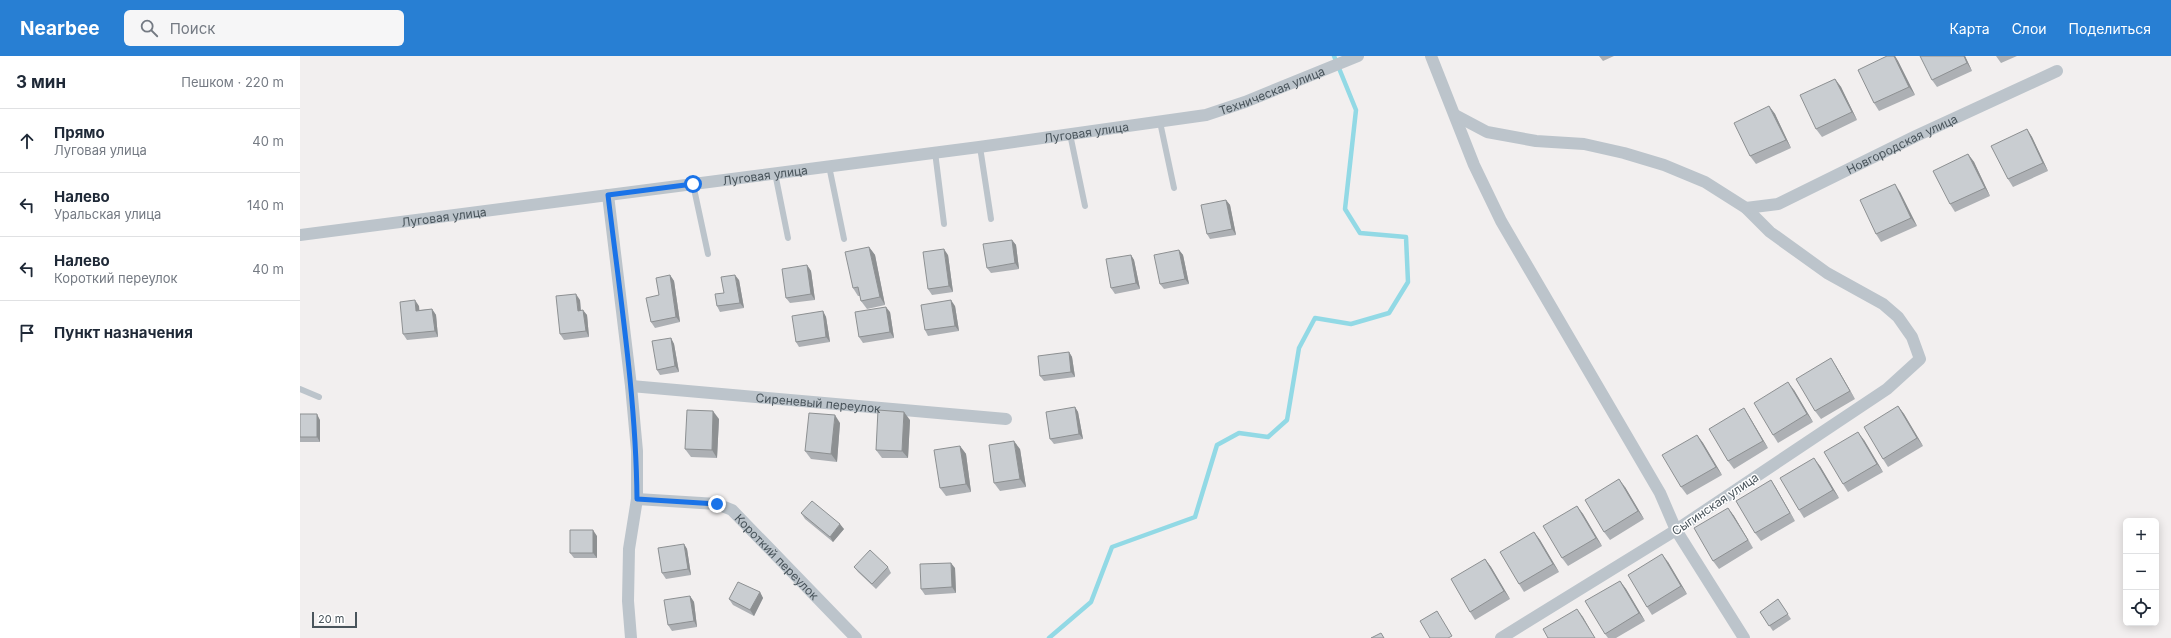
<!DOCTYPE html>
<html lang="ru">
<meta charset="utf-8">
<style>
body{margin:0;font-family:Inter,sans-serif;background:#f6f6f7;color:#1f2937}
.controls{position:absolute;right:12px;bottom:12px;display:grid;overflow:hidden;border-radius:6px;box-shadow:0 2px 10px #0003}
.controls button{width:36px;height:36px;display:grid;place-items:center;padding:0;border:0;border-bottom:1px solid #e0e1e3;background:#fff;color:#1f2937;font:20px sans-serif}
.scale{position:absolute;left:12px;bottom:10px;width:45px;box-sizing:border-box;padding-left:4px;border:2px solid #49545b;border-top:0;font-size:11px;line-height:14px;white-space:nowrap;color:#49545b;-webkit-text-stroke:3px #fff;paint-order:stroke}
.stop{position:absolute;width:12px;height:12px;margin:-9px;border:3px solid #1a73e8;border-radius:50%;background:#fff}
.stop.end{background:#1a73e8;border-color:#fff;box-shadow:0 1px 4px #0008}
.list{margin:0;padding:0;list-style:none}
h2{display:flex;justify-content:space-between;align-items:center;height:52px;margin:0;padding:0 16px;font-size:17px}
h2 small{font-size:13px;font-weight:400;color:#747a83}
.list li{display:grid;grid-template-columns:26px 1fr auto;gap:12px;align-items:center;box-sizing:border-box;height:64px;padding:0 16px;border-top:1px solid #e0e1e3}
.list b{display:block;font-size:15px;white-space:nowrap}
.list p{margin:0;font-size:13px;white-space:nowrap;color:#747a83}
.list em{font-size:13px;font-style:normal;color:#747a83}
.icon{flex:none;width:22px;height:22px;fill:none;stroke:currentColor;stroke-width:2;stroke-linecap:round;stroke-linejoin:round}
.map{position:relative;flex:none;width:1871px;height:582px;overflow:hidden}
header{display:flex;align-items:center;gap:24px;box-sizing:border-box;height:56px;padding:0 20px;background:#287fd3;color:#fff}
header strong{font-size:19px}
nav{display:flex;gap:22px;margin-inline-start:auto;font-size:14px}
.search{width:280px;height:36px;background:#f6f6f7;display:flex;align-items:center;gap:10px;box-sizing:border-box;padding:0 14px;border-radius:6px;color:#747a83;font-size:15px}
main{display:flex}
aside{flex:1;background:#fff}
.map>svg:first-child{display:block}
</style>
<header>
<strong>Nearbee</strong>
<div class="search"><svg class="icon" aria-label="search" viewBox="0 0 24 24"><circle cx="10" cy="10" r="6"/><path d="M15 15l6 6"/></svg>Поиск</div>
<nav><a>Карта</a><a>Слои</a><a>Поделиться</a></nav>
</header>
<main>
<aside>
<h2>3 мин<small>Пешком · 220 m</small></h2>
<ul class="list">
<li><svg class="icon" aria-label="ahead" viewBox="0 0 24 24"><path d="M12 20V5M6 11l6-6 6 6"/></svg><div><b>Прямо</b><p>Луговая улица</p></div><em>40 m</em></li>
<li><svg class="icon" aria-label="left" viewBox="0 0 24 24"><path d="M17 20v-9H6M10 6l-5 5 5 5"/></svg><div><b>Налево</b><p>Уральская улица</p></div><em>140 m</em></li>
<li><svg class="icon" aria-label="left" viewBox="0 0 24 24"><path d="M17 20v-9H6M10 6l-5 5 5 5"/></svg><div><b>Налево</b><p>Короткий переулок</p></div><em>40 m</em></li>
<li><svg class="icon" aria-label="arrive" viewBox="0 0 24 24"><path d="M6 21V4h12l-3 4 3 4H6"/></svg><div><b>Пункт назначения</b></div></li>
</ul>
</aside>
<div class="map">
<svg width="1871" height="582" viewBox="0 0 1871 582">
<rect width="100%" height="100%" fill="#f2efef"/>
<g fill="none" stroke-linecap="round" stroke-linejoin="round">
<!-- stream -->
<path stroke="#92d9e5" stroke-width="4.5" d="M749,582L791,546L812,491L895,461L917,389L939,377L968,381L987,364L999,292L1015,262L1051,268L1089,257L1108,226L1106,181L1060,177L1045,153L1056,54L1034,0"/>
<!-- lane -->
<path stroke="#bcc4cb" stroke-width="6" d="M860,66L874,132
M770,78L785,150
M680,91L691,163
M635,96L644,168
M529,110L544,183
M475,117L488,182
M393,128L408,198
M0,333L19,341"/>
<!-- street -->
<g stroke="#bcc4cb" stroke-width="12">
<path d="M1131,0L1174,109L1201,165L1360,437L1376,474L1444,582"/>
<path d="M1155,59L1187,76L1236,85L1284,88L1324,97L1364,109L1405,126L1446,152L1470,176L1527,217L1583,248L1598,261L1612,281L1620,303L1587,333L1376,474L1201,582"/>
<path d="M308,139L331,330L337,395V443L329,493L328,545L331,582"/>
<path id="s1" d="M1446,152L1478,148L1616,80L1757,15"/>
<path id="s2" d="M0,179L679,91L906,59L945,46L1058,0"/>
<path id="s3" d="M331,330L706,363"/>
<path id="s4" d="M337,443L417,448L432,454L556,582"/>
</g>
</g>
<!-- wall -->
<path fill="#adb0b4" d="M1299,0H1314L1303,5Z
M1587,0H1595L1598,5L1615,39L1579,55L1574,47Z
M1665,0L1672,15L1637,31L1632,24Z
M1696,0H1717L1701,7Z
M1535,23L1541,31L1557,64L1522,81L1516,73Z
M1469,50L1475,58L1491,92L1456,108L1450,100Z
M1727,73L1732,81L1748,115L1713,131L1708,123Z
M1668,98L1674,106L1690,140L1655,156L1650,148Z
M1600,136L1617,170L1581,186L1576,178Z
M926,144L930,149L936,179L910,183L907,178Z
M712,184L716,189L719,213L691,217L687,212Z
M569,191L575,199L585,249L567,253L561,245L560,240H558L553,232Z
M879,194L883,199L889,228L864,233L860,228Z
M648,199L653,236L632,239L628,233Z
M831,199L834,204L840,233L815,238L811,232Z
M507,209L511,215L515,244L490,247L486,242Z
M370,219L374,225L380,266L355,272L351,266L359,239Z
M439,224L444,252L420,256L417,250L424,237Z
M280,244L281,254L287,259L289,281L264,284L260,278Z
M119,250V254L132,253L136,259L138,281L107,284L103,278Z
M655,250L659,275L628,280L625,274Z
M523,255L526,261L530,286L499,291L496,286Z
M590,256L594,282L563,287L559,281Z
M371,282L374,288L379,316L360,319L357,314Z
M769,296L772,301L775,321L744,325L740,320Z
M1536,310L1555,343L1521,363L1515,355Z
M1494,334L1513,366L1478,387L1473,379Z
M1598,350L1604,358L1623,390L1588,411L1583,403Z
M775,351L778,356L783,383L754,388L750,383Z
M1444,352L1449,360L1468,392L1434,413L1428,405Z
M0,358L20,364V386H0Z
M419,363L417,402L391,401L385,393Z
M610,364L608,402H582L576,394Z
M540,367L537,406L511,403L505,395Z
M1397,379L1403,387L1422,419L1387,439L1381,431Z
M1564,384L1583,416L1548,436L1543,428Z
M660,390L666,398L671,436L646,440L640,432Z
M720,393L726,431L700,435L694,427Z
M1520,410L1539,442L1504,462L1499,454Z
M1471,424L1476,432L1495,465L1461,485L1455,477Z
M1325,431L1344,463L1310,484L1304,476Z
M1277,450L1283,458L1302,490L1268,510L1262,502Z
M1428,452L1434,460L1453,492L1419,513L1413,505Z
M501,457L544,473L533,486L505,463Z
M1234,476L1240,484L1259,516L1224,536L1219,528Z
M297,480V502H274L270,497Z
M384,488L387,493L391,519L366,523L362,517Z
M1185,503L1191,511L1210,543L1175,564L1170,556Z
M1368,506L1387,538L1352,559L1347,551Z
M554,511H588L591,517L576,533L558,516Z
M655,512L656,537L625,539L621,533Z
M1320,525L1326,533L1345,565L1316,582H1308L1305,578Z
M460,536L463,542L454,560L433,549L429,543Z
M390,540L394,546L397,571L372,575L368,569Z
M1478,543L1491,563L1473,575L1460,556Z"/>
<!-- shaded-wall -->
<path fill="#8d9092" d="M1594,0H1595L1598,5L1615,39L1609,31Z
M1664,0H1665L1672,15L1667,7Z
M1535,23L1541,31L1557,64L1552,56Z
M1469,50L1475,58L1491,92L1486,84Z
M1727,73L1732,81L1748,115L1743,107Z
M1668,98L1674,106L1690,140L1685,132Z
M1595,128L1600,136L1617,170L1611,162Z
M926,144L930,149L936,179L932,173Z
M712,184L716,189L719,213L715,207Z
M569,191L575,199L585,249L580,241Z
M644,193L648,199L653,236L649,230Z
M879,194L883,199L889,228L885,223Z
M831,199L834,204L840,233L836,227Z
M507,209L511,215L515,244L511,238Z
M370,219L374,225L380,266L376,261Z
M435,219L439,224L444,252L440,247Z
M276,238L280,244L281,260L278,255Z
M115,244L119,250L120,260L116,255Z
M651,244L655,250L659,275L655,270Z
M586,251L590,256L594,282L590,276Z
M132,253L136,259L138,281L135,275Z
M283,254L287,259L289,281L286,275Z
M523,255L526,261L530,286L526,281Z
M371,282L374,288L379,316L375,310Z
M769,296L772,301L775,321L771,316Z
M1531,302L1536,310L1555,343L1550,335Z
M1488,326L1494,334L1513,366L1507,358Z
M1598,350L1604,358L1623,390L1617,382Z
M775,351L778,356L783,383L779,378Z
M1444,352L1449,360L1468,392L1463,385Z
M413,355L419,363L417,402L412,394Z
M604,356L610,364L608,402L602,395Z
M17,358L20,364V386L17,381Z
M535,359L540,367L537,406L531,398Z
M1558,376L1564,384L1583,416L1577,408Z
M1397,379L1403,387L1422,419L1416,411Z
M714,385L720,393L726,431L720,423Z
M660,390L666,398L671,436L666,428Z
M1514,402L1520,410L1539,442L1533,434Z
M1319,423L1325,431L1344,463L1338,455Z
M1471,424L1476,432L1495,465L1490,457Z
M1277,450L1283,458L1302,490L1296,482Z
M1428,452L1434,460L1453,492Z
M540,468L544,473L533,486L530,481Z
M293,474L297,480V502L293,497Z
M1234,476L1240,484L1259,516L1253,508Z
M384,488L387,493L391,519L388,513Z
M1362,498L1368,506L1387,538L1381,530Z
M1185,503L1191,511L1210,543L1204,535Z
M651,507L655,512L656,537L652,531Z
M1320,525L1326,533L1345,565L1339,557Z
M460,536L463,542L454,560L450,554Z
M390,540L394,546L397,571L394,565Z
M1277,553L1283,561L1295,582Z"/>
<!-- building -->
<path fill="#c9cdd1" stroke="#8d9092" d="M1587,0H1594L1609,31L1574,47L1558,14Z
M1620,0H1664L1667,7L1632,24Z
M1535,23L1552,56L1516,73L1500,39Z
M1469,50L1486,84L1450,100L1434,67Z
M1727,73L1743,107L1708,123L1691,90Z
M1668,98L1685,132L1650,148L1633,115Z
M1595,128L1611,162L1576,178L1560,144Z
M926,144L932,173L907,178L901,149Z
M712,184L715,207L687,212L683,188Z
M569,191L580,241L561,245L558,231L553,232L545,196Z
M644,193L649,230L628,233L623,196Z
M879,194L885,223L860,228L854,199Z
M831,199L836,227L811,232L806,203Z
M507,209L511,238L486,242L482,213Z
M370,219L376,261L351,266L346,242L359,239L356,222Z
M435,219L440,247L417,250L415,238L424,237L421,221Z
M276,238L278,255L283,254L286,275L260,278L256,240Z
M115,244L116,255L132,253L135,275L103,278L100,246Z
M651,244L655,270L625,274L621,249Z
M586,251L590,276L559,281L555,256Z
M523,255L526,281L496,286L492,260Z
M371,282L375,310L357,314L352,285Z
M769,296L771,316L740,320L738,300Z
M1531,302L1550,335L1515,355L1496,323Z
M1488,326L1507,358L1473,379L1454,347Z
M1598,350L1617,382L1583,403L1564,371Z
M775,351L779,378L750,383L746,356Z
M1444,352L1463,385L1428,405L1409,373Z
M387,354L413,355L412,394L385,393Z
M578,354L604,356L602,395L576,394Z
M509,357L535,359L531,398L505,395Z
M0,358H17V381H0Z
M1558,376L1577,408L1543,428L1524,396Z
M1397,379L1416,411L1381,431L1362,399Z
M714,385L720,423L694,427L689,389Z
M660,390L666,428L640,432L634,394Z
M1514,402L1533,434L1499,454L1480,422Z
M1319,423L1338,455L1304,476L1285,444Z
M1471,424L1490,457L1455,477L1436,445Z
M512,445L540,468L530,481L501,457Z
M1277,450L1296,482L1262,502L1243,470Z
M1428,452L1448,484L1413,505L1394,472Z
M270,474H293V497H270Z
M1234,476L1253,508L1219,528L1200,496Z
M384,488L388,513L362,517L358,492Z
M570,494L588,511L572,528L554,511Z
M1362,498L1381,530L1347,551L1328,519Z
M1185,503L1204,535L1170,556L1151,523Z
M651,507L652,531L621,533L620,508Z
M1320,525L1339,557L1305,578L1285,545Z
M438,526L460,536L450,554L429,543Z
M390,540L394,565L368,569L364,544Z
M1478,543L1488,558L1469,570L1460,556Z
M1277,553L1295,582H1248L1243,573Z
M1137,555L1152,580L1148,582H1130L1120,565Z
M1081,577L1084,582H1071Z"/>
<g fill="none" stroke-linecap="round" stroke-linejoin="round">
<!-- route -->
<path stroke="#1a73e8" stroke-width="5" d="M393,128L308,139C320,240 336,341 337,443L417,448"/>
</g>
<g text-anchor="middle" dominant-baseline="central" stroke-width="3" stroke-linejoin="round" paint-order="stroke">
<!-- street labels -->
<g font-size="12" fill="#49545b" stroke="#fff">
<text stroke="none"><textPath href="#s2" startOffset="984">Техническая улица</textPath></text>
<text stroke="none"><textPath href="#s2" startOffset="793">Луговая улица</textPath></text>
<text stroke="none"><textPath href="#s1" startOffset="170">Новгородская улица</textPath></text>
<text stroke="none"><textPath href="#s2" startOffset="469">Луговая улица</textPath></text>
<text stroke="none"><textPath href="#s2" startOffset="145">Луговая улица</textPath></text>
<text stroke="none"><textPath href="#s3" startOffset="188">Сиреневый переулок</textPath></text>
<text transform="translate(1415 448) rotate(-34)">Сыгинская улица</text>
<text stroke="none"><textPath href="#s4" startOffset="161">Короткий переулок</textPath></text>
</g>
</g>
</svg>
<div class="controls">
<button>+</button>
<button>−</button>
<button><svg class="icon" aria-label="locate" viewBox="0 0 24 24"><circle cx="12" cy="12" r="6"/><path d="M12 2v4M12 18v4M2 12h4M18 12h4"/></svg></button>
</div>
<div class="scale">20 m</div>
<div class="stop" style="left:393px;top:128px"></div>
<div class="stop end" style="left:417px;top:448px"></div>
</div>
</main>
